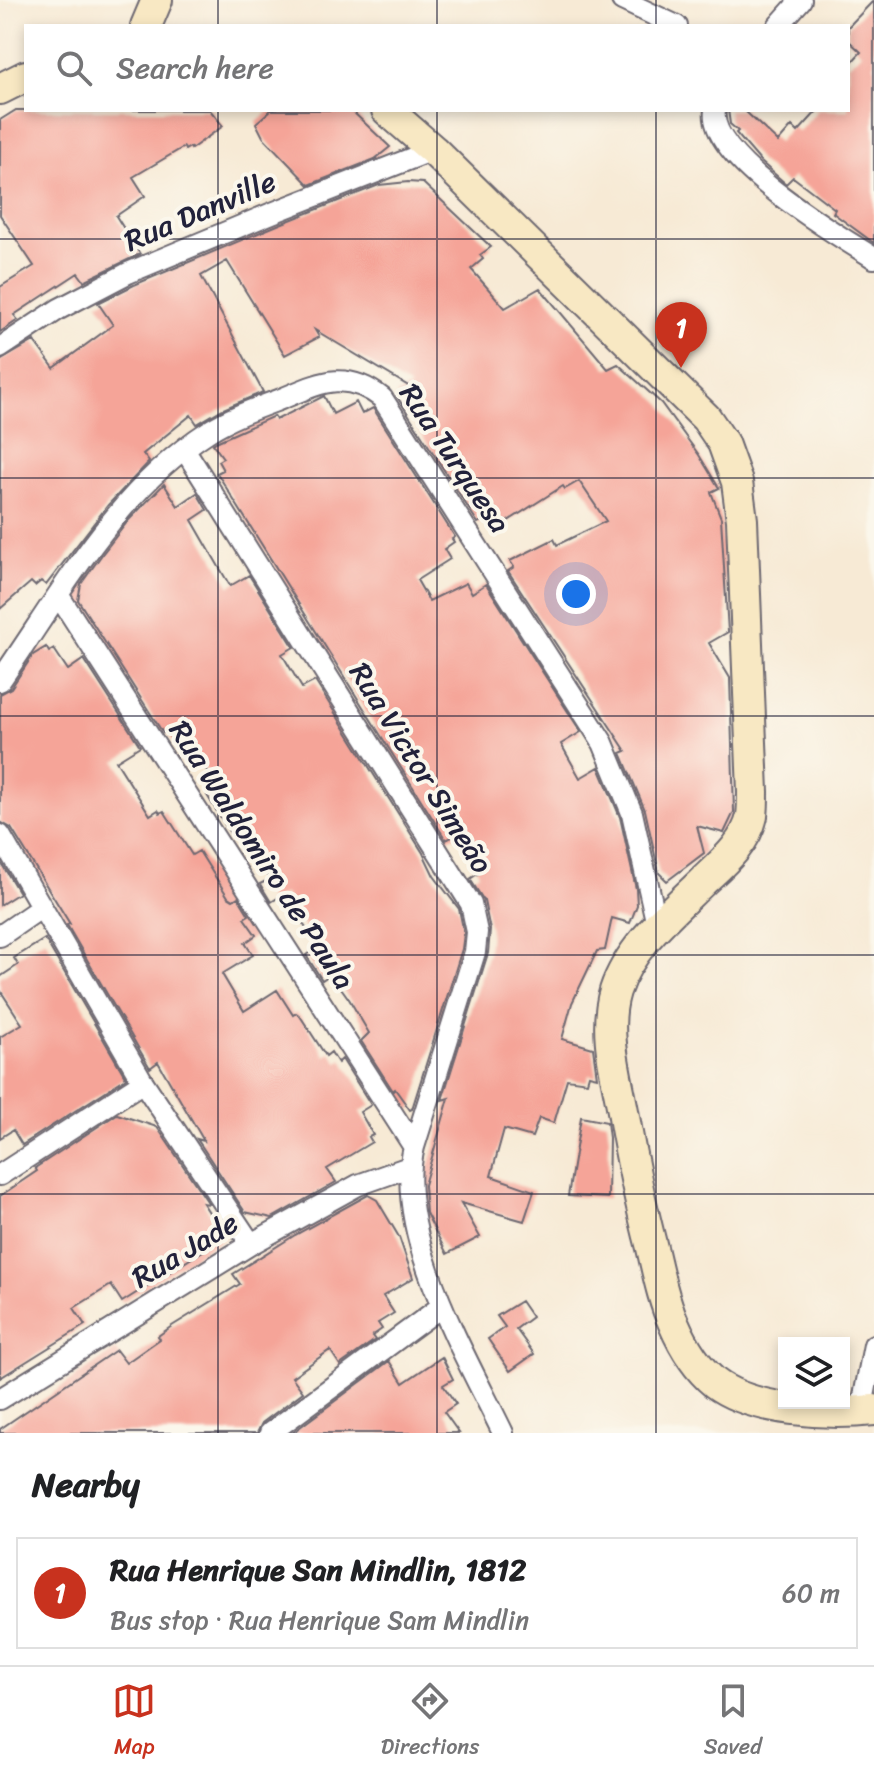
<!DOCTYPE html>
<meta charset="utf-8">
<style>
body{margin:0;font-family:Sriracha,sans-serif;background:#f6f6f6;color:#202124}
.controls{position:absolute;right:24px;bottom:24px;display:grid;overflow:hidden;border-radius:0px;box-shadow:0 4px 12px #0003}
.controls button{width:72px;height:72px;display:grid;place-items:center;padding:0;border:0;border-bottom:2px solid #e0e0e0;background:#fff;color:#202124;font:40px sans-serif}
.you{position:absolute;left:576px;top:594px;width:28px;height:28px;margin:-20px;border:6px solid #fff;border-radius:50%;background:#1a73e8;box-shadow:0 0 0 12px #1a73e833}
.badge{display:grid;place-items:center;width:52px;height:52px;border-radius:50%;background:#c8321e;color:#fff;font-size:26px;font-weight:700}
.pin{position:absolute;translate:-50% -66px;filter:drop-shadow(0 2px 4px #0008)}
.pin::after{content:'';position:absolute;top:42px;width:28px;height:24px;background:inherit;clip-path:polygon(0 0,100% 0,50% 100%)}
.list{margin:0;padding:0;list-style:none}
h2{display:flex;justify-content:space-between;align-items:center;height:104px;margin:0;padding:0 32px;font-size:34px}
h2 small{font-size:26px;font-weight:400;color:#757577}
.list li{display:grid;grid-template-columns:52px 1fr auto;gap:24px;align-items:center;box-sizing:border-box;height:112px;margin:0 16px 16px;padding:0 16px;border:2px solid #e0e0e0;border-radius:0px}
.list b{display:block;font-size:30px;white-space:nowrap}
.list p{margin:0;font-size:26px;white-space:nowrap;color:#757577}
.list em{font-size:26px;font-style:normal;color:#757577}
.icon{flex:none;width:44px;height:44px;fill:none;stroke:currentColor;stroke-width:2;stroke-linecap:round;stroke-linejoin:round}
.map{position:relative;flex:none;width:874px;height:1433px;overflow:hidden}
.search{position:absolute;background:#fff;box-shadow:0 4px 12px #0003;left:24px;right:24px;top:24px;height:88px;display:flex;align-items:center;gap:20px;box-sizing:border-box;padding:0 28px;border-radius:0px;color:#757577;font-size:30px}
.sheet{height:232px;background:#fff}
nav{display:flex;justify-content:space-around;align-items:center;box-sizing:border-box;height:112px;border-top:2px solid #e0e0e0;background:#fff;font-size:22px;color:#757577}
nav a{display:grid;justify-items:center;gap:4px}
nav .on{color:#c8321e}
.map>svg:first-child{display:block}
</style>
<div class="map">
<svg width="874" height="1433" viewBox="0 0 874 1433">
<rect width="100%" height="100%" fill="#fbf7ec"/>
<filter id="ink" filterUnits="userSpaceOnUse"><feTurbulence type="fractalNoise" baseFrequency=".0125" numOctaves="2"/><feDisplacementMap in="SourceGraphic" scale="16" xChannelSelector="R" yChannelSelector="G"/><feConvolveMatrix kernelMatrix="1 2 1 2 8 2 1 2 1" color-interpolation-filters="sRGB"/></filter>
<filter id="wash" filterUnits="userSpaceOnUse"><feTurbulence type="fractalNoise" baseFrequency=".006" numOctaves="4" result="noise"/><feDisplacementMap in="SourceGraphic" scale="32" xChannelSelector="R" yChannelSelector="G"/><feGaussianBlur stdDeviation="1.8" result="paint"/><feColorMatrix in="noise" values="0 0 0 0 0 0 0 0 0 0 0 0 0 0 0 0 0 1.4 0 .05"/><feComposite in="paint" operator="in"/></filter>
<g filter="url(#wash)">
<rect width="100%" height="100%" fill="#f7ead5"/>
<g id="blocks">
<!-- building -->
<path fill="#f5a498" d="M874,0V243L833,213L835,209L793,177L786,184L761,162L736,133L738,131L730,124L728,110H744L778,142L792,126L798,132L818,110H848V66L861,52L848,40V27Z
M16,110H210L223,126L191,149L190,147L185,150L184,147L133,177L145,196L116,216L140,254L84,281L78,273L14,315L18,320L0,332V287L34,266L0,215V120Z
M271,110H351L390,147L375,159L309,185L263,137L256,123Z
M408,182L423,183L491,247L480,255L483,259L471,269L505,308L540,288L608,369L618,364L661,403L699,455L719,488L711,492L721,518L728,632L709,643L730,678L734,812L724,833L697,826L704,853L667,881L659,873L645,810L621,753L626,751L508,571L514,567L510,561L554,539L557,545L606,521L579,481L565,489L563,486L494,530L487,518L478,523L396,395L410,387L315,330L319,337L285,355L227,261L201,276L263,392L221,410L197,424L191,415L143,454L149,462L108,505L46,585L41,581L35,586L31,582L0,609V361L34,341L54,368L113,325L98,303L134,285L280,224L379,185Z
M324,396L333,414L356,402L362,414L373,408L455,537L452,539L454,542L444,549L450,559L417,580L429,601L466,583L472,593L486,584L581,732L561,744L580,778L599,767L620,817L636,889L637,905L630,923L612,918L605,950L597,951L572,1003L562,1039L593,1048L597,1077L589,1075L587,1082L567,1079L554,1123L539,1118L532,1137L504,1129L491,1176L534,1191L524,1221L461,1203L480,1237L447,1254L426,1213L424,1185L449,1098L442,1100L488,953L490,930L484,901L470,879L479,873L458,834L446,840L217,473L223,470L218,461L223,458L213,444L216,442L274,416L276,420Z
M164,484L178,506L197,493L207,510L192,520L230,586L249,575L294,647L282,654L302,688L315,681L423,853L434,876L459,909L464,933L462,949L412,1109L410,1110L395,1089L393,1091L361,1041L369,1033L349,999L331,974L322,980L306,955L318,947L284,894L271,902L260,884L270,879L264,870L267,868L244,831L233,838L207,795L219,788L182,735L173,741L166,730L163,733L78,600L81,584L103,553L128,521Z
M46,647L49,652L54,649L68,670L84,659L140,746L116,761L150,815L158,810L160,813L164,811L192,855L199,851L228,897L233,900L238,897L249,915L244,918L256,935L245,943L253,955L222,974L244,1011L277,990L293,1015L296,1013L300,1016L326,1056L331,1052L338,1063L342,1059L371,1105L360,1112L373,1135L369,1137L372,1142L327,1169L336,1182L272,1218L245,1212L197,1139L204,1141L158,1062L150,1068L67,925L70,924L11,828L0,822V694L11,688L33,655Z
M0,861L19,893L0,905Z
M45,939L126,1078L22,1145L13,1130L0,1138V1037L22,1024L0,990V977L18,965L14,958Z
M117,1114L157,1127L209,1204L203,1203L225,1237L122,1302L111,1285L74,1308L85,1325L0,1378V1196L37,1171L35,1168Z
M581,1117L607,1122L609,1138L608,1198L568,1196Z
M368,1195L377,1200L399,1237L413,1278L383,1296L394,1313L378,1323L382,1329L372,1336L375,1340L340,1365L330,1350L292,1377L303,1392L262,1423L257,1433H0V1429L116,1350L126,1363L160,1339L158,1336L172,1326L240,1284L233,1274L295,1235Z
M521,1301L532,1317L516,1329L534,1354L510,1371L488,1339L505,1327L497,1316Z
M442,1357L453,1379L443,1385L456,1404L444,1412L459,1433H292L389,1361L403,1383Z"/>
</g>
</g>
<g filter="url(#ink)">
<use href="#blocks" fill-opacity="0" stroke="#6d6871" stroke-width="2"/>
<g fill="none" stroke-linecap="round" stroke-linejoin="round">
<defs>
<path id="street" d="M622,0L677,26
M778,26L801,0
M715,110C707,158 836,234 874,258
M0,348L59,309L128,273L272,213L433,150
M185,450L471,904L477,932L475,952L414,1147C393,1233 466,1356 503,1433
M59,596L414,1147
M0,681C62,592 116,491 209,431C231,417 257,408 281,399C320,383 345,369 382,398L603,743L632,813L657,925
M0,835L143,1082L251,1244
M0,936L42,907
M0,1175L143,1082
M0,1399L251,1244L358,1185L409,1167
M861,1412L874,1345
M270,1433L442,1306"/>
<path id="secondary" d="M146,26L157,0
M0,89L26,76
M387,110L433,150L706,418L723,443L737,482L742,520L753,792C753,800 753,808 752,816C746,844 721,864 701,883C669,914 629,948 615,991C603,1030 616,1073 623,1111C631,1157 640,1202 652,1248C658,1273 663,1300 674,1324C683,1345 697,1368 715,1383C752,1411 829,1415 874,1410"/>
</defs>
<!-- street casing -->
<use href="#street" stroke="#6d6871" stroke-width="24"/>
<!-- secondary casing -->
<use href="#secondary" stroke="#6d6871" stroke-width="34"/>
<!-- street -->
<use href="#street" stroke="#fff" stroke-width="20"/>
<!-- secondary -->
<use href="#secondary" stroke="#f8e8c3" stroke-width="30"/>
</g>
</g>
<!-- grid -->
<path fill="none" stroke="#22223b" stroke-width="2" stroke-opacity="0.55" d="M218,0V26M437,0V26M656,0V26M218,110V1433M437,110V1433M656,110V1433M0,239H874M0,478H874M0,716H874M0,955H874M0,1194H874"/>
<g text-anchor="middle" dominant-baseline="central" stroke-width="8" stroke-linejoin="round" paint-order="stroke">
<!-- street labels -->
<g font-size="30" fill="#22223b" stroke="#fbf7ec">
<text transform="translate(200 211) rotate(-23)">Rua Danville</text>
<text transform="translate(455 458) rotate(56)">Rua Turquesa</text>
<text transform="translate(421 768) rotate(58)">Rua Victor Simeão</text>
<text transform="translate(262 855) rotate(57)">Rua Waldomiro de Paula</text>
<text transform="translate(185 1250) rotate(-31)">Rua Jade</text>
</g>
</g>
</svg>
<div class="controls">
<button><svg class="icon" aria-label="layers" viewBox="0 0 24 24"><path d="M12 4l9 5-9 5-9-5zM3 14l9 5 9-5"/></svg></button>
</div>
<div class="you"></div>
<div class="pin badge" style="left:681px;top:368px">1</div>
<div class="search"><svg class="icon" aria-label="search" viewBox="0 0 24 24"><circle cx="10" cy="10" r="6"/><path d="M15 15l6 6"/></svg>Search here</div>
</div>
<section class="sheet">
<h2>Nearby<small></small></h2>
<ul class="list">
<li><span class="badge">1</span><div><b>Rua Henrique San Mindlin, 1812</b><p>Bus stop · Rua Henrique Sam Mindlin</p></div><em>60 m</em></li>
</ul>
</section>
<nav>
<a class="on"><svg class="icon" aria-label="map" viewBox="0 0 24 24"><path d="M3 6l6-2 6 2 6-2v14l-6 2-6-2-6 2zM9 4v14M15 6v14"/></svg>Map</a>
<a><svg class="icon" aria-label="directions" viewBox="0 0 24 24"><path d="M12 3l9 9-9 9-9-9zM9 14v-3h6M13 9l2 2-2 2"/></svg>Directions</a>
<a><svg class="icon" aria-label="saved" viewBox="0 0 24 24"><path d="M7 4h10v16l-5-4-5 4z"/></svg>Saved</a>
</nav>
